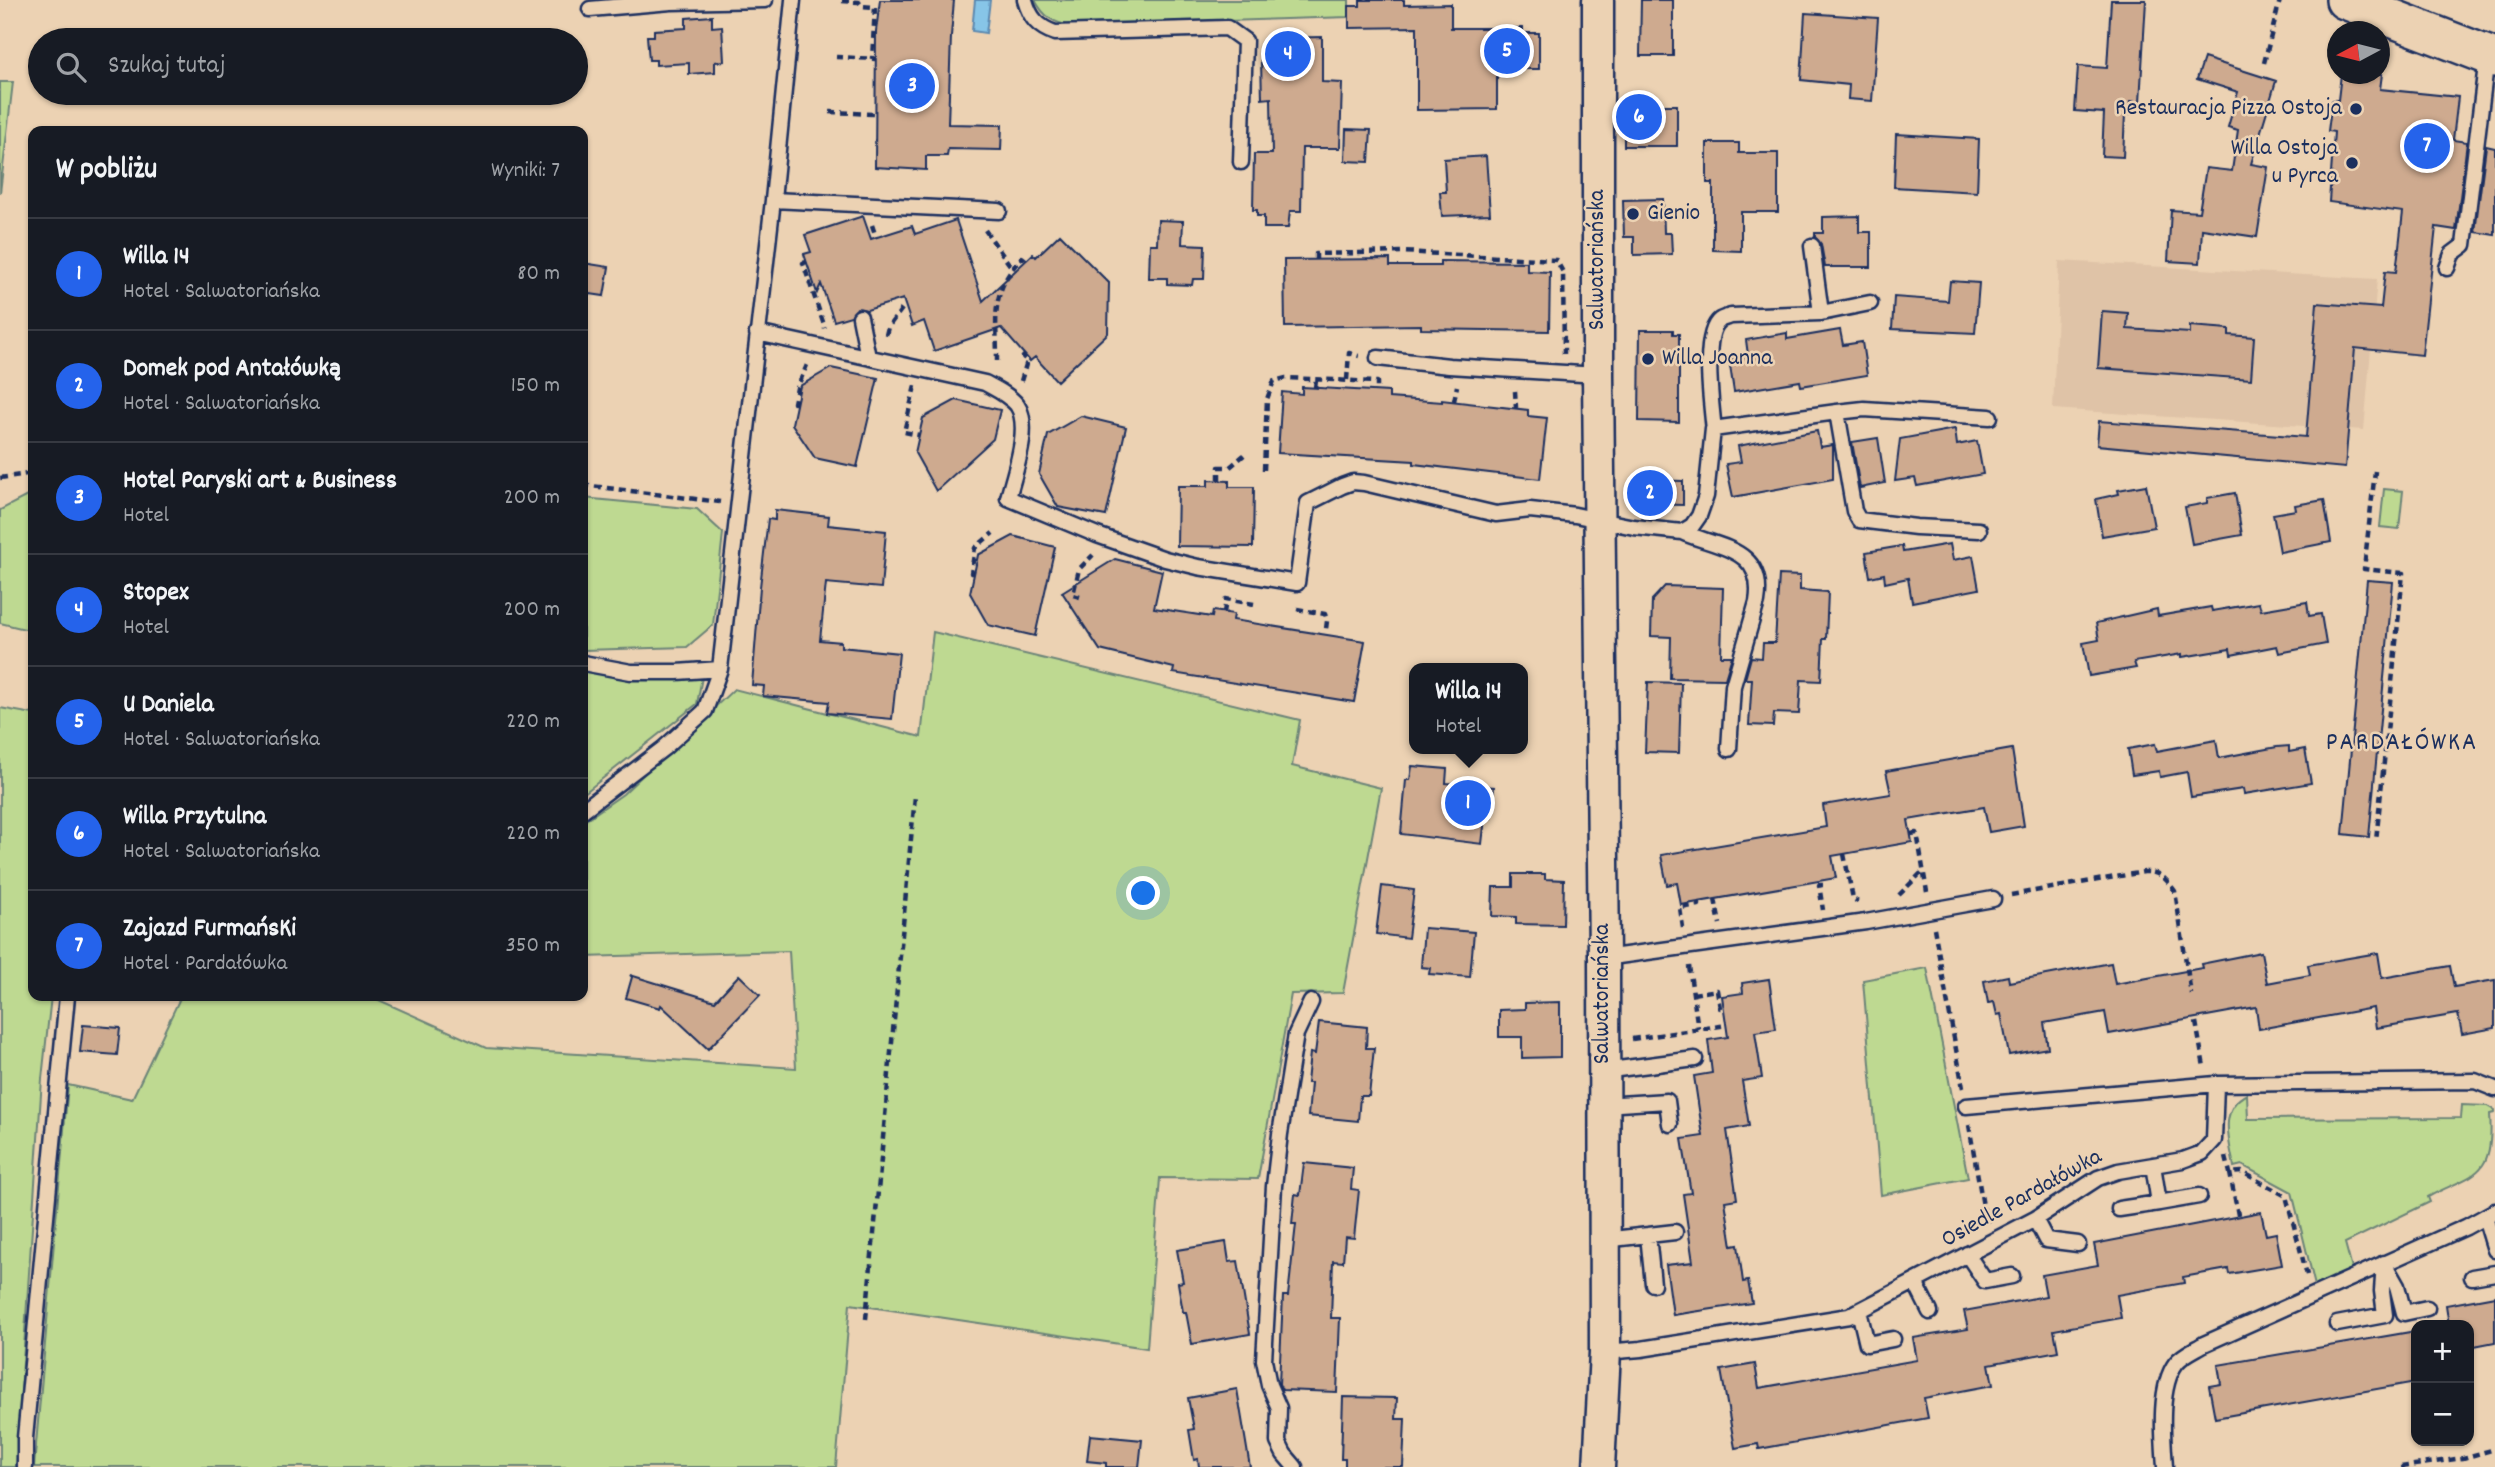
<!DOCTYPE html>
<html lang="pl">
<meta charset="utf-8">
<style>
body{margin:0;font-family:Dekko,sans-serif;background:#20242c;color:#f1f3f6}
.controls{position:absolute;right:21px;bottom:21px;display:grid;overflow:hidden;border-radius:14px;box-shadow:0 2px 5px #0004}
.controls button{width:63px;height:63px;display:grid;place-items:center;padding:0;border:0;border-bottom:2px solid #363941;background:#171b24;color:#f1f3f6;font:35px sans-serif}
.compass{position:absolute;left:2327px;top:21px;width:63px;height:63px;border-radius:50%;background:#171b24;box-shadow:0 2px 5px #0004;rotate:263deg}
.you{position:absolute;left:1144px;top:894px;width:24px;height:24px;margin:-18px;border:5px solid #fff;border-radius:50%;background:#1a73e8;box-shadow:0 0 0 10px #1a73e833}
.badge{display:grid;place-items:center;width:46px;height:46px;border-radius:50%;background:#2563eb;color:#fff;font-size:23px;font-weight:700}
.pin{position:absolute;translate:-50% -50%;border:4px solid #fff;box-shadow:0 2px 7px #0006}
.popup{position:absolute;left:1409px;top:663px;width:119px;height:91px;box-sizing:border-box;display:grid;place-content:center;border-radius:14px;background:#171b24;filter:drop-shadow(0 2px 5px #0005);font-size:23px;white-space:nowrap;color:#9ea1a6}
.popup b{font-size:26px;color:#f1f3f6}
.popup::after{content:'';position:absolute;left:50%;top:100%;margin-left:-14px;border:14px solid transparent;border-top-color:#171b24}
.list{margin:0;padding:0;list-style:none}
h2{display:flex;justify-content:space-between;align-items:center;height:91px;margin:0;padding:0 28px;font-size:30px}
h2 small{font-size:23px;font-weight:400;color:#9ea1a6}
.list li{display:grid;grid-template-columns:46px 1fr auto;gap:21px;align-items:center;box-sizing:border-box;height:112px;padding:0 28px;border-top:2px solid #363941}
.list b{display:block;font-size:26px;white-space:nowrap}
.list p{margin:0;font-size:23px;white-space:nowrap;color:#9ea1a6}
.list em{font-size:23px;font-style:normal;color:#9ea1a6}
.icon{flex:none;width:38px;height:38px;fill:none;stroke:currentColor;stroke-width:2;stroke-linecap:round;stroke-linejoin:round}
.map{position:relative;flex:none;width:2495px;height:1467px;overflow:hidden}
.search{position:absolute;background:#171b24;box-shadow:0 2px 5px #0004;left:28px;top:28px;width:560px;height:77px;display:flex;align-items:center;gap:18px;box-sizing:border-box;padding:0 24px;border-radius:38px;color:#9ea1a6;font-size:26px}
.panel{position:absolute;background:#171b24;box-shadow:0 2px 5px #0004;left:28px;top:126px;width:560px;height:875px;border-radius:14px}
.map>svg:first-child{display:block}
</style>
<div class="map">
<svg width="2495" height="1467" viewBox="0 0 2495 1467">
<rect width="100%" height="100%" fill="#ecd2b3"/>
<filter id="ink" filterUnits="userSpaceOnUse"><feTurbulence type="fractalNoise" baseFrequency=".0143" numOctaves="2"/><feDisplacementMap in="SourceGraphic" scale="14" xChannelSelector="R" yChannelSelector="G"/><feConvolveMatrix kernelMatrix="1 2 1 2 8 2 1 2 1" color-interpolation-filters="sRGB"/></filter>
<g filter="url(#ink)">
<!-- built -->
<path fill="#dfc3a7" d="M2059,261L2377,279L2364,430L2053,409Z"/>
<!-- green -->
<path fill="#bed991" stroke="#6c8478" stroke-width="2" d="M1035,0H1349V17L1072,26C1053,23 1044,17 1035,0Z
M0,82H13L0,193Z
M2384,489L2403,491L2399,529L2380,527Z
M33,493V631L0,623V510Z
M583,498L697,509L723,533L713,625L687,647L583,650Z
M933,632L1300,720L1292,766L1381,788L1343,993L1291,994L1258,1179L1160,1178L1147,1348L850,1304L836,1467H34L68,1085L132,1099L181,996H370L486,1048L796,1068L789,951L583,957V822L623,794L734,689L921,737Z
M583,670L702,677L697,704L583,794Z
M0,708L33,714V996H51L42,1079L16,1467H0Z
M1927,968L1968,1178L1881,1195L1863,980Z
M2247,1094L2248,1119L2461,1118L2462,1105L2488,1106L2495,1110V1113L2490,1114C2495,1180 2472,1173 2428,1197L2430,1202L2345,1243L2352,1269L2315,1286L2292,1192L2242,1165L2234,1167C2230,1143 2217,1109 2247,1094Z"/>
<!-- water -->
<path fill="#87c5e7" stroke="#5c89b0" stroke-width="2" d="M975,0H990L986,33L972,31Z"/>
<!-- building -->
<path fill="#ceaa8f" stroke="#1b2f5e" stroke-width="2" d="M880,0H954L951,36L948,124L1002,125L1001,150L948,149L947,156H926V170L875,167L876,31Z
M1360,0H1404V5L1451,4V28H1523V33H1539V69H1497V109L1417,110V27L1349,28V6H1360Z
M1641,0H1673V56H1640Z
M2111,0H2146L2140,102L2131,101L2130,114H2125L2123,157L2102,156L2104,113L2075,111L2078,66L2107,68Z
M1805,13L1878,18L1872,101L1848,99L1849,85L1801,80Z
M712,16V27L722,26L724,61L715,62V72L689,74V63L656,65V60H649L647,36H654V30L686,28V18Z
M1322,37V82L1342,83L1340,148H1302L1301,211H1290L1288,228H1264V216H1257V210H1253L1254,154H1272L1271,98L1262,99L1261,60L1275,59L1274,38Z
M2204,58L2276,81L2251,164L2268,167L2257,237L2202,229L2200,263L2168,261L2171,210L2199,212L2206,168L2232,171L2238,130L2228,127L2238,92L2197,79Z
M2341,74H2382L2380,89L2458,97L2453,140L2467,142L2456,230L2436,227L2422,355L2355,348L2345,468L2097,445L2099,421L2306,437L2317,303L2381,308L2385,271L2396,272L2403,212L2329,202L2334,132L2328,131L2332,100H2338Z
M1619,105H1677V146H1624V129H1619Z
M1346,129L1371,130L1369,162L1345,161Z
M1896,134L1979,139L1977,192L1894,187Z
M1707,143H1739V153H1778V212H1741V251L1713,250V183H1707Z
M2486,146L2495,148V235L2475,232Z
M1486,156L1490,214L1442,216L1440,192H1446L1444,159Z
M1663,199L1664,233H1671L1672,254L1634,255V237H1624L1623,200Z
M863,216L871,239L912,226L915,234L956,220L983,301L1033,254L1036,257L1060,234L1109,283L1108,333L1057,381L1035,357L1030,361L1001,328L934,351L924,321L912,326L903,299L867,310L857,308L851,316L834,321L821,284L817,293L804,254L811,252L805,235Z
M1859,216V232H1871V267H1825L1821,244L1815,237V233H1823V217Z
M1158,220L1183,221L1182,244L1205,245L1204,279H1193L1192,285L1167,284V278H1149L1150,244H1157Z
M1390,259V266H1440V261L1527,262V271L1550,272L1549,331L1421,329V325L1285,327L1284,260Z
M583,263L609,267L604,296L583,293Z
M1950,281L1979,283L1975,333L1892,329L1894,297L1948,301Z
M2102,311L2128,313L2127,329L2190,333V326L2229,329V335L2254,337L2251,379L2098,368Z
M1640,330H1673V334H1679V422L1639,421Z
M1840,330L1843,345L1862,342L1867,375L1801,386L1800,381L1734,392L1729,359L1748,355L1746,340L1787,333V339Z
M831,368L878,378L857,467L815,458L792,424L800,386Z
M1302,387L1389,392V398L1442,402V400L1528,410V416L1547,418L1540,479L1414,464V461L1278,453L1282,392L1302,394Z
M956,400L1000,410L993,439L936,491L915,453L919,435L923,418Z
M1081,416L1126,427L1106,516L1058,507L1039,474L1048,435Z
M1955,429L1957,445L1977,441L1983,474L1917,486L1915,478L1895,481L1900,439Z
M1817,431L1820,447L1833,445V479L1733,497L1726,464L1741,462L1738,446Z
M1878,438L1885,483L1860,488L1852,442Z
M1208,480L1229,481V487H1254L1253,547L1177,546L1178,486H1208Z
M1643,480L1683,481V505L1642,504Z
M2146,485L2154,527L2102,536L2096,499L2119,494L2118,490Z
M2235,493L2242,535L2192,544L2185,507L2207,503V498Z
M2324,500L2331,542L2280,552L2273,514L2296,510L2295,505Z
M775,510L829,516L828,525L886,531L881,588L826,583L820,640L841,642V647L899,653L892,719L827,713L829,702L763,696L764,686L752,685L760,587L768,519L775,520Z
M1013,536L1055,547L1035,636L988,625L970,593L978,555Z
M1950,544L1953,560L1973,556L1979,589L1912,602L1908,578L1885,583L1884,574L1870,577L1866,552L1902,546L1903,552Z
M1115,559L1162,571L1154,608L1212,617L1213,611L1234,614L1233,620L1365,641L1354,702L1173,673L1174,668L1100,650L1062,592Z
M1779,575L1800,576V590L1828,592L1826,639H1823L1821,681L1801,680L1799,714L1774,713L1773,726L1749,725L1752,679H1745L1751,657L1762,658L1763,643H1775Z
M2367,580L2393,582L2369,837L2343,834Z
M1665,586L1723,588L1721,656H1732L1725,679L1670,678L1671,637L1651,636L1652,600Z
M2307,602L2309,616L2321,614L2326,644L2279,653L2277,646L2231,655L2230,649L2182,657V654L2134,662L2136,668L2089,676L2083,643L2099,640L2096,623L2157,609L2158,616L2211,607L2212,611L2259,603L2261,610Z
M1648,682L1681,683L1679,753L1645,752Z
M2216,740L2219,758L2277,747L2289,746V752L2305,749L2311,783L2244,794L2243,789L2191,797L2187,772L2160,777L2159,771L2132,775L2128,749L2155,744L2157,751Z
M2012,749L2024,826L1989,832L1984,807L1908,820L1912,842L1832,856L1836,878L1681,905L1677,883L1667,885L1661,855L1826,827L1823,805L1891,794L1886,771Z
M1412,766L1447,769L1446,783L1494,787L1491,818H1485L1482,844L1401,834L1406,780H1410Z
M1513,874H1545V879L1564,880L1563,925L1516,924V917L1492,916L1493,887H1513Z
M1382,886L1414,890L1408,938L1376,934Z
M1424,928L1474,932L1470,977L1429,974L1430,968L1421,967Z
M2261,952L2267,983L2310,975L2308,965L2378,953L2382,978L2450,966L2454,987L2495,980V1028L2462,1034L2458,1014L2376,1028L2373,1008L2259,1029L2256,1007L2109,1034L2105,1012L2044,1023L2048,1048L2009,1055L2001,1014L1997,1015L1994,1002L1988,1003L1984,981L2008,976L2009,982L2111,963L2115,984L2202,968L2201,964Z
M630,975L715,1001L739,975L760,995L708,1049L661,1005L660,1008L626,998L632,977Z
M1769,979L1776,1029L1755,1032L1762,1078L1742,1081L1749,1126L1727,1130L1737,1199L1725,1201L1732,1246L1738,1245L1743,1282L1748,1281L1752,1303L1673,1315L1666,1265L1693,1262L1683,1194L1691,1193L1682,1139L1703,1136L1694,1076L1712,1073L1708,1040L1728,1037L1722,996L1743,993L1742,983Z
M1560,1002V1057L1522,1058V1037H1499V1010L1525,1009V1003Z
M1319,1022L1367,1027L1366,1048H1374L1369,1096H1360L1358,1121L1308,1116L1311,1083H1307L1310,1053L1315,1054Z
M83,1025L120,1028L117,1055L80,1052Z
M1304,1163L1353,1168L1351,1189L1359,1190L1354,1238L1345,1237L1343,1262L1333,1261L1331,1318H1340L1337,1392L1282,1390L1279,1384L1283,1296H1288L1296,1224H1292L1295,1194L1300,1195Z
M2261,1212L2266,1235L2276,1233L2282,1265L2229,1274L2228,1269L2183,1277L2184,1283L2117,1295L2121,1318L2054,1330L2058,1351L1989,1364L1993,1385L1924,1398L1928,1418L1759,1449L1758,1444L1735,1448L1721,1370L1755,1364L1759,1388L1917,1360L1913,1338L1968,1329L1964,1311L2046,1296L2042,1275L2098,1265L2094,1244Z
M1226,1242L1229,1262L1238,1261L1250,1334L1192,1344L1186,1312H1183L1178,1283L1183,1282L1177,1250Z
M2495,1296V1342L2469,1347V1325H2449L2446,1305Z
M2416,1331V1382L2215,1418L2209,1386L2221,1384L2218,1365Z
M1237,1389L1250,1467H1199L1198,1459L1194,1460L1189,1430L1194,1429L1188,1398Z
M1343,1397L1397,1398L1396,1419H1405L1403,1467H1345V1459H1341Z
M1090,1435L1142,1440L1139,1467H1106V1463L1087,1461Z"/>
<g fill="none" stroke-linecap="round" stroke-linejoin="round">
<defs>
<path id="service" d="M1025,0C1030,18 1038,27 1055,33L1227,28L1245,41L1241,162
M590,9L671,2L765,0
M773,200L999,211
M1812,246L1821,313
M2447,268L2452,254L2464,245L2487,57
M860,317L868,357
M757,333L985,383C996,389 1009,395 1017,405C1032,427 1014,474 1008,498L1097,535L1165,559L1198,567L1297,583L1308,503L1342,486L1353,482L1364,483L1496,514L1530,510L1575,515L1634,527L1682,532L1692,526L1699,516L1706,496L1713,429L1837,412L1854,511L1859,520L1916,527L1979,530
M1378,358L1449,366L1598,375
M1837,412L1864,409L1990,417
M1714,431C1712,408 1701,334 1720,320C1723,318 1728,317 1731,316L1821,313L1870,303
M1682,532C1718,548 1766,548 1757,602L1733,686L1729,749
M583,663L631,672H677L720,669
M583,810L664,748L705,711L720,669L773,200L793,0
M1604,958L1866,922L1993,899
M1603,1071L1695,1059
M1603,1105L1667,1101L1670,1124
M1966,1106L2216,1084L2475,1081L2495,1089
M2159,1203L2199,1196
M2119,1209L2159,1203L2153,1165
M2485,1217L2495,1250
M2035,1219L2046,1240L2078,1244
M1648,1235L1653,1284
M1604,1240L1675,1232
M1967,1254L1985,1281L2012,1276
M2384,1263L2397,1286L2404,1313L2427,1308
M2472,1277L2495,1273
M1915,1282L1930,1312
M1859,1311L1867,1344L1893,1339
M2337,1324L2385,1315L2382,1291L2384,1263
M1605,1352L1641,1349L1849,1316L2035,1219L2098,1178L2118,1171L2183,1160L2202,1153L2214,1140L2216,1084
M25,1467V1438L67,996
M1295,1467L1284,1454L1278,1442L1279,1408L1269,1385L1264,1360L1274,1186L1280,1134L1296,1034L1311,1002
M2165,1467C2163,1438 2158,1387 2176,1363C2182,1355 2196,1349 2204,1344L2466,1227L2495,1211"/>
<path id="minor" d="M1598,0V375L1604,958L1605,1352L1599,1467"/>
<path id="tertiary" d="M2345,0L2495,58"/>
</defs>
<!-- service casing -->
<use href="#service" stroke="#1b2f5e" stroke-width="19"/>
<!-- minor casing -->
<use href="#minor" stroke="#1b2f5e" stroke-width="35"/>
<!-- tertiary casing -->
<use href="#tertiary" stroke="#1b2f5e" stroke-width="42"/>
<!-- path -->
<path stroke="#1b2f5e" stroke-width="4.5" stroke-dasharray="7 5" stroke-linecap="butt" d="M842,1L859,2L862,6L875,7L872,59
M836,57L876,59
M2264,63L2280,0
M830,112L874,114
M872,225L876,237
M985,230L1012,268
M1316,260V254L1403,252L1556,260L1563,272L1564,354
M807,262L803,263L825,328
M886,335L888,327L905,305
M997,361C997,315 989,294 1022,257L1026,260
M1347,380L1349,353L1359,356
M1021,381L1027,361L1023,357L1025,355
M915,386L904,432L919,435
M1315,388L1316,379
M1515,391L1516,408
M1454,401L1457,386
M796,403H794L797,388L807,365
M1264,470L1267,399L1274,381L1286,378L1377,382V391
M2375,471L2364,569L2403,573L2376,841
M0,478L33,473
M1219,480V467H1230L1244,455
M583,485L720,502
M974,573H971L975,548L993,533
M1080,597L1073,595L1079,569L1093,555
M1297,609L1325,614L1327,621L1326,629
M1224,613L1226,599L1254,604
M1911,834L1917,833L1927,892
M1844,854L1853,899L1858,902
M1823,885H1819L1823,910
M1899,895L1923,871
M2011,895L2144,872C2160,871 2166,879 2175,891L2191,994
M1715,899L1720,924
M1683,928L1680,908L1699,905V902
M1934,928L1963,1088
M1689,966L1698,1029
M1693,994L1717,990L1720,1008H1724
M2196,1022L2204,1067
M1632,1039L1727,1025
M1969,1125L1984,1212L1990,1222
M2226,1157L2230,1173
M2238,1215L2230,1173L2242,1172L2286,1196L2307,1275
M866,1319L915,796
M2401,1467L2463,1458L2495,1449"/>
<!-- service -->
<use href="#service" stroke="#ecd2b3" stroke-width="14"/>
<!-- minor -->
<use href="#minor" stroke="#ecd2b3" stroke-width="30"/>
<!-- tertiary -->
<use href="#tertiary" stroke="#ecd2b3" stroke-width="37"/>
</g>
</g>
<!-- markers -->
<g fill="#1b2f5e" stroke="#ecd2b3" stroke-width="2.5">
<circle cx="2356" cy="109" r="7"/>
<circle cx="2352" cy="163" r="7"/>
<circle cx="1633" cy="214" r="7"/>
<circle cx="1648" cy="359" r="7"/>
</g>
<g text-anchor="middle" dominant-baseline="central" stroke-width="5" stroke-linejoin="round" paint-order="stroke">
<!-- poi labels -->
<g font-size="24" fill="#1b2f5e" stroke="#ecd2b3" text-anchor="end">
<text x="2342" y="109">Restauracja Pizza Ostoja</text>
<text x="2338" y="149">Willa Ostoja<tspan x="2338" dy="28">u Pyrca</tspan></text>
<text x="1647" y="214" text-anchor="start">Gienio</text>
<text x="1662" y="359" text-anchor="start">Willa Joanna</text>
</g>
<!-- street labels -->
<g font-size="24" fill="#1b2f5e" stroke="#ecd2b3">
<text transform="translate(1598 260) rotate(-90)">Salwatoriańska</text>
<text transform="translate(1603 994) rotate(-90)">Salwatoriańska</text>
<text transform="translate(2022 1199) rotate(-29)">Osiedle Pardałówka</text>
</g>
<!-- neighbourhood labels -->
<g font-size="26" letter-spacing="2" fill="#1b2f5e" stroke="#ecd2b3">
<text x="2402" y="743">PARDAŁÓWKA</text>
</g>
</g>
</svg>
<div class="controls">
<button>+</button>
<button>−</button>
</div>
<svg class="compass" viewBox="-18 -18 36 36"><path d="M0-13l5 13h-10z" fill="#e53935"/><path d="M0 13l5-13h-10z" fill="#9ea1a6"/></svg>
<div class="you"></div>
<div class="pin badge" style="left:1468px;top:803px">1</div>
<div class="popup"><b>Willa 14</b>Hotel</div>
<div class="pin badge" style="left:1650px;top:493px">2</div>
<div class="pin badge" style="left:912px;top:86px">3</div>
<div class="pin badge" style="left:1288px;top:54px">4</div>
<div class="pin badge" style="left:1507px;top:51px">5</div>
<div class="pin badge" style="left:1639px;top:117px">6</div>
<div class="pin badge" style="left:2427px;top:146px">7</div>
<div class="search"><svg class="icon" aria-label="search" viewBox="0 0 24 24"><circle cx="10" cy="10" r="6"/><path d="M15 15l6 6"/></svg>Szukaj tutaj</div>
<section class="panel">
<h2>W pobliżu<small>Wyniki: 7</small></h2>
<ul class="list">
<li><span class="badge">1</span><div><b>Willa 14</b><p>Hotel · Salwatoriańska</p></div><em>80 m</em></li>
<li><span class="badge">2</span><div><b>Domek pod Antałówką</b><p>Hotel · Salwatoriańska</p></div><em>150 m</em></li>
<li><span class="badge">3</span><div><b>Hotel Paryski art &amp; Business</b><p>Hotel</p></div><em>200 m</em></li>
<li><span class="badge">4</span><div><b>Stopex</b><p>Hotel</p></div><em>200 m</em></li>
<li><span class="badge">5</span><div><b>U Daniela</b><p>Hotel · Salwatoriańska</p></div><em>220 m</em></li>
<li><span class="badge">6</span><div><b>Willa Przytulna</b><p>Hotel · Salwatoriańska</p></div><em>220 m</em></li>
<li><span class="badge">7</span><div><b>Zajazd FurmańsKi</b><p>Hotel · Pardałówka</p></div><em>350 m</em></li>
</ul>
</section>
</div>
